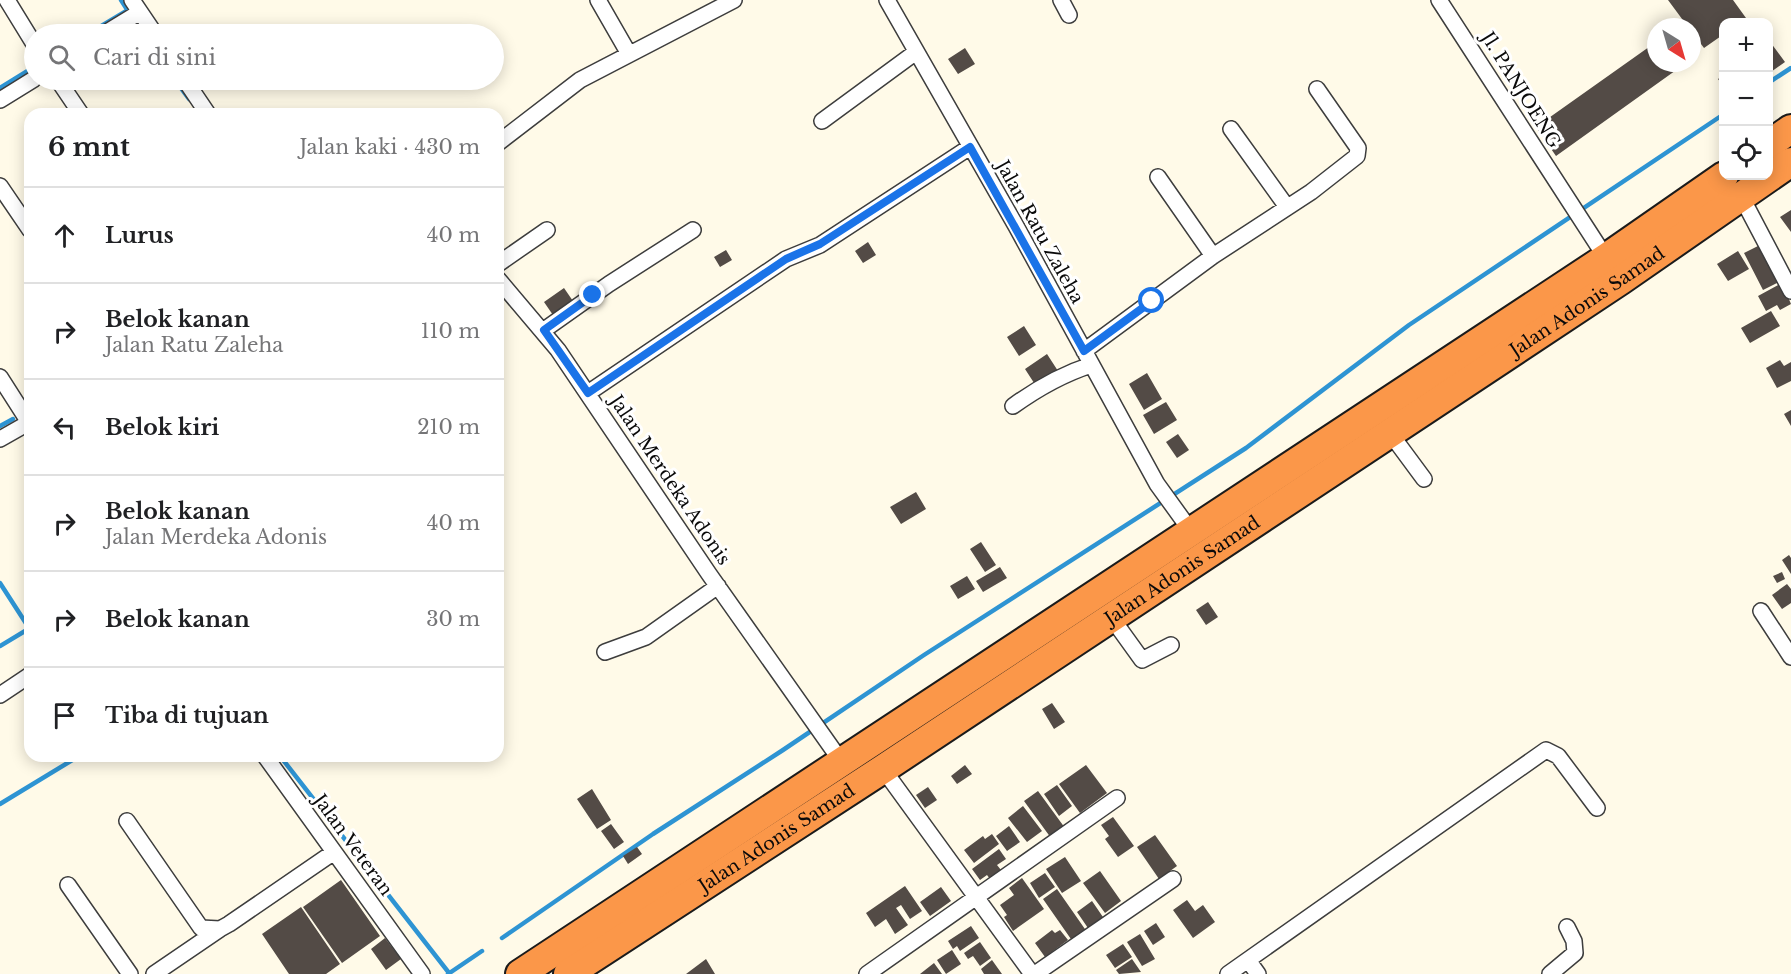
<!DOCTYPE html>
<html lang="id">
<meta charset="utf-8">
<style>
body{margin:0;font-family:"Libre Baskerville",serif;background:#f2f2f2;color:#202124}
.controls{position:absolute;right:18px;top:18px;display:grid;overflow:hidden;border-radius:12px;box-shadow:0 3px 15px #0003}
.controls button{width:54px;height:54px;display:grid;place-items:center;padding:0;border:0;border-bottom:2px solid #e0e0e0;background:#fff;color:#202124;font:30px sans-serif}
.compass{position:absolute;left:1647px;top:18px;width:54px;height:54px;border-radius:50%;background:#fff;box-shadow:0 3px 15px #0003;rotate:143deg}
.stop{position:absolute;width:18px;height:18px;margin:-14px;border:4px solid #1a73e8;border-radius:50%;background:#fff}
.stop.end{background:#1a73e8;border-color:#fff;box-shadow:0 2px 6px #0008}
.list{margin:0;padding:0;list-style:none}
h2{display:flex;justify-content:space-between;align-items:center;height:78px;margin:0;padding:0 24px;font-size:26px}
h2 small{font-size:20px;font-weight:400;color:#757577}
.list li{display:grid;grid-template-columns:39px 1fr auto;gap:18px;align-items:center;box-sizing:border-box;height:96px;padding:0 24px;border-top:2px solid #e0e0e0}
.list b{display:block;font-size:22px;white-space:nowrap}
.list p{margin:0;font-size:20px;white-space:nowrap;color:#757577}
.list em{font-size:20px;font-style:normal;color:#757577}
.icon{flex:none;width:33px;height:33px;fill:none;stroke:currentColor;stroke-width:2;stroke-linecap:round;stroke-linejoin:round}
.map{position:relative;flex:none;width:1791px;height:974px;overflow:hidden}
.search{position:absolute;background:#fff;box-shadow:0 3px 15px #0003;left:24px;top:24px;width:480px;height:66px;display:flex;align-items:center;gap:15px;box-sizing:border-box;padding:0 21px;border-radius:33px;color:#757577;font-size:22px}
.panel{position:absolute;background:#fff;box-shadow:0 3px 15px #0003;left:24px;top:108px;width:480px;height:654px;border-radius:18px}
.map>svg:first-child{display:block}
</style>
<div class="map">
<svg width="1791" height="974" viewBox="0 0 1791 974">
<rect width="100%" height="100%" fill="#fffae8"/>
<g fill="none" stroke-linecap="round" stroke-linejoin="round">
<!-- stream -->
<path stroke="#2e94d3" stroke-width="4.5" d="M121,0L128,11
M139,27L144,34
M88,34L128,10
M175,80L189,99
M1768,83L1791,68
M0,88L34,67
M0,426L13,419
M0,583L29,628
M0,646L30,628
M280,756L449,973
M0,804L79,756
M502,938L653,834L783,750L924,655L1246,448L1409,325L1724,114
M448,974L482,951"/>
</g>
<!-- building -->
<path fill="#534b46" d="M1668,0H1733L1746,18L1739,22H1724V34L1704,48L1692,32V27H1688Z
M1768,39L1785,62L1768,74Z
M1656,42V63H1686L1556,156L1536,127Z
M965,48L975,64L958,74L948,59Z
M1724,75V87L1718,79Z
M1791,210V232L1780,217Z
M868,242L876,255L863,263L855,251Z
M1762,244L1781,281L1763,290L1744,253Z
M726,250L732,260L720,267L714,257Z
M1738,251L1749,269L1728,281L1717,264Z
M1782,283L1791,304L1780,310L1777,305L1766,311L1758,296Z
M564,288L575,304L555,318L544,302Z
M1771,311L1780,326L1750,343L1741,328Z
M1024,326L1036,345L1019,356L1007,337Z
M1047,354L1058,371L1036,386L1025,369Z
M1780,360L1784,366L1791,362V381L1777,388L1766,368Z
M1147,373L1162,399L1144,410L1129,384Z
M1166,402L1177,420L1154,434L1143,415Z
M1791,410V426L1784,414Z
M1178,434L1189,450L1177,458L1166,442Z
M916,492L926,509L901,524L890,507Z
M981,542L996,565L985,572L970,549Z
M1789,555L1791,558V574L1782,560Z
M1000,567L1007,578L983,592L976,581Z
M1782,572L1785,579L1777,583L1773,576Z
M967,576L975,589L958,599L950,586Z
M1787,584L1791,589V603L1782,609L1772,595Z
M1208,602L1218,617L1206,625L1196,610Z
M1052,703L1065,722L1054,729L1042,709Z
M965,765L972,774L957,784L951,776Z
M1086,765L1107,793L1080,813L1059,784Z
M1057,785L1072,806L1059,816L1044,794Z
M928,787L937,800L925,808L916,795Z
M592,789L611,820L597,829L577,799Z
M1038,791L1065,828L1051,838L1024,801Z
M1023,806L1042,831L1027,842L1008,818Z
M1113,817L1134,846L1118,857L1105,839L1109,836L1101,825Z
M611,824L624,842L614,849L601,831Z
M1009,826L1020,842L1007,851L996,836Z
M992,834L999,844L974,863L964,850L983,836L985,839Z
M1155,835L1177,866L1159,879L1137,847Z
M637,847L642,854L628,864L623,856Z
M999,849L1006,859L997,865L1001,870L990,879L987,875L980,880L972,869Z
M1065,857L1081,881L1062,893L1046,869Z
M1100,871L1121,901L1105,913L1083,883Z
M1045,873L1055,887L1039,898L1030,883Z
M1022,878L1044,909L1013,931L1004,917L1007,915L1000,905L1014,895L1009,888Z
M341,880L380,936L342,963L303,907Z
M905,886L922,911L910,919L901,905L896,908L908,925L895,934L886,919L875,927L866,913Z
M941,887L951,901L930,916L920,902Z
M1057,889L1087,932L1073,942L1043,899Z
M1187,900L1195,911L1203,905L1215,922L1193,938L1173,910Z
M1092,901L1105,920L1090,931L1077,912Z
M301,907L340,964L326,974H289L262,934Z
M1156,923L1165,937L1153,945L1144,931Z
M971,926L979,938L960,951L957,946L953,949L948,941Z
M1052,930L1055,933L1060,930L1068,940L1045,957L1035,943Z
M1140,934L1155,959L1142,966L1127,942Z
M385,938L401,959L386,970L371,949Z
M980,942L991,958L980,966L973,956L968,959L964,953Z
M1123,944L1132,957L1115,968L1106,955Z
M952,950L961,964L946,974L937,960Z
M706,959L715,974H686Z
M1132,959L1141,972L1119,974L1116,970Z
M992,960L1002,974H984L981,969Z
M934,963L942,974H920Z"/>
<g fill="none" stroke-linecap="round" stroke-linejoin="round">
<defs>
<path id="street" d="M7,0L34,44
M132,0L155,34
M598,0L629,54
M887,0L1016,226L1157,484L1191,531
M1061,0L1069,15
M1439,0L1606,258
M104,34L140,12
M58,80L81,114
M185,80L208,114
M0,100L34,79
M822,121L916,52
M1231,129L1287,207
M498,143L580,80L734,0
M1158,177L1213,256
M0,186L30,230
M1741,196L1791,291
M498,264L547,230
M498,279L558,350L709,574L841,761
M544,330L609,284L693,230
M1084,351L1213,256L1311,192L1357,156L1358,148L1317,89
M0,377L30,424
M588,393L786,259L820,245L970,147
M1013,406C1038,388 1063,374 1091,365
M1390,433L1424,479
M0,439L30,422
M1761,611L1791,657
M1111,617L1142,660L1171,645
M605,652L646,637L718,586
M0,695L30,675
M265,756L422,974
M883,769L1032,974
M127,821L201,928L220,929L229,924L334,852
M68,885L130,974
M1248,960L1258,974
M154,974L220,929
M867,974L1117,798
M1035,974L1173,879
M1228,974L1546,750L1558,756L1597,808
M1550,974L1575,953L1574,941L1567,927"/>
<g id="highway">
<path d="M1768,145L1791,129"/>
<path d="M520,974L1606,258L1724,176"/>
<path id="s1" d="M568,974L883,769L1621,280L1791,162"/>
</g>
</defs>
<!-- street casing -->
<use href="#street" stroke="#3d3d3d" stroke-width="18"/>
<!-- highway casing -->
<use href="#highway" stroke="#1b1b1b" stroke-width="32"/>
<!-- street -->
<use href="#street" stroke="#fff" stroke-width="15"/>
<!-- highway -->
<use href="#highway" stroke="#fb9749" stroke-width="28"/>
</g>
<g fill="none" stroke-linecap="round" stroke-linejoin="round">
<!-- route -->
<path stroke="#1a73e8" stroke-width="8" d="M593,295L544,330L588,393L786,259L820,244L970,147L1084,351L1152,301"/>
</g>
<g text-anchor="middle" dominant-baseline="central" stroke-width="6" stroke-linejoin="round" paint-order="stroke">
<!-- street labels -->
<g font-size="18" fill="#0a0a0a" stroke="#fff">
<text transform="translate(1521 90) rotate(58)">Jl. PANJOENG</text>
<text transform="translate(1040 232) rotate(61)">Jalan Ratu Zaleha</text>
<text stroke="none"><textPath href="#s1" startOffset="1221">Jalan Adonis Samad</textPath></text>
<text transform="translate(670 480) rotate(56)">Jalan Merdeka Adonis</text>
<text stroke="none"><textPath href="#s1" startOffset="735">Jalan Adonis Samad</textPath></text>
<text stroke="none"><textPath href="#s1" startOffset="249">Jalan Adonis Samad</textPath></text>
<text transform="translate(353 845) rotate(54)">Jalan Veteran</text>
</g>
</g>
</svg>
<div class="controls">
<button>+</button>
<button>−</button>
<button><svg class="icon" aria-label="locate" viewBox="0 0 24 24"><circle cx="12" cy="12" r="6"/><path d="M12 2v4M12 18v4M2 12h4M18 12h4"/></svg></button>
</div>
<svg class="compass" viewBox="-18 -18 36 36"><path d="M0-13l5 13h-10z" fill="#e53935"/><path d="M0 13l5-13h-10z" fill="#757577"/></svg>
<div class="stop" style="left:1152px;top:301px"></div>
<div class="stop end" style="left:593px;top:295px"></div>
<div class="search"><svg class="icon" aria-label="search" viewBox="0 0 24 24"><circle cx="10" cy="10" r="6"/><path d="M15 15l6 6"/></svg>Cari di sini</div>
<section class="panel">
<h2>6 mnt<small>Jalan kaki · 430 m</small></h2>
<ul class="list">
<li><svg class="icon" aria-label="ahead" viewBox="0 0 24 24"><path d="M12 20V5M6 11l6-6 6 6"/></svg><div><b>Lurus</b></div><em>40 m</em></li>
<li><svg class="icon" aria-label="right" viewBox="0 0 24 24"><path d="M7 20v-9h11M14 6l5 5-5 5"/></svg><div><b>Belok kanan</b><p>Jalan Ratu Zaleha</p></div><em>110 m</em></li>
<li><svg class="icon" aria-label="left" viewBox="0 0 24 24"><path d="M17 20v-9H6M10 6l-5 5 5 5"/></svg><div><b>Belok kiri</b></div><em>210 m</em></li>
<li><svg class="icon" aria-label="right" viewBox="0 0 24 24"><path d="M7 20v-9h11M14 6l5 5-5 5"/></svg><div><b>Belok kanan</b><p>Jalan Merdeka Adonis</p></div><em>40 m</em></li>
<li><svg class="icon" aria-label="right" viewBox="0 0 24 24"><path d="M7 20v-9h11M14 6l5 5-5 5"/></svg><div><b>Belok kanan</b></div><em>30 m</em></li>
<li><svg class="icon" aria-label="arrive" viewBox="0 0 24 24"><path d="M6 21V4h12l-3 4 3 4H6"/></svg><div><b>Tiba di tujuan</b></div></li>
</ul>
</section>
</div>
